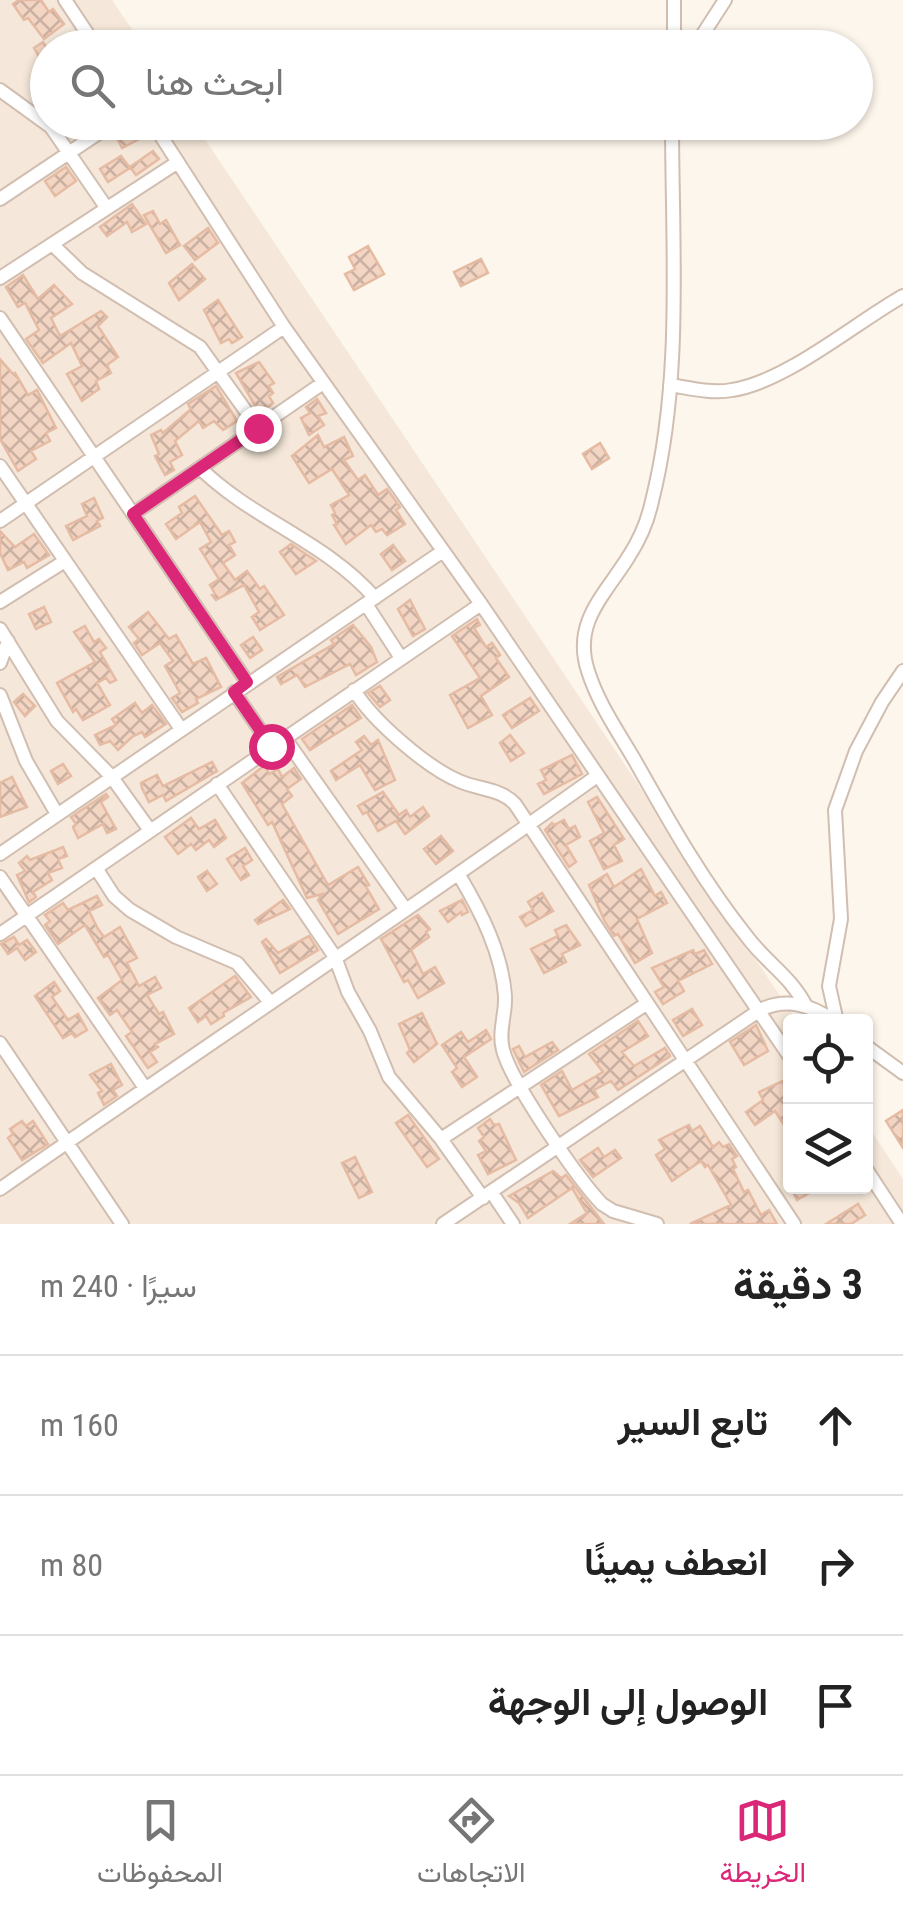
<!DOCTYPE html>
<html lang="ar">
<meta charset="utf-8">
<style>
body{margin:0;font-family:"Roboto Condensed",Vazirmatn,sans-serif;background:#f6f6f6;color:#222;direction:rtl}
.controls{position:absolute;right:30px;bottom:30px;display:grid;overflow:hidden;border-radius:10px;box-shadow:0 2px 8px #0004}
.controls button{width:90px;height:90px;display:grid;place-items:center;padding:0;border:0;border-bottom:2px solid #e0e0e0;background:#fff;color:#222;font:50px sans-serif}
.stop{position:absolute;width:30px;height:30px;margin:-22px;border:8px solid #db2777;border-radius:50%;background:#fff}
.stop.end{background:#db2777;border-color:#fff;box-shadow:0 2px 10px #0008}
.list{margin:0;padding:0;list-style:none}
h2{display:flex;justify-content:space-between;align-items:center;height:130px;margin:0;padding:0 40px;font-size:42px}
h2 small{font-size:32px;font-weight:400;color:#767676}
.list li{display:grid;grid-template-columns:65px 1fr auto;gap:30px;align-items:center;box-sizing:border-box;height:140px;padding:0 40px;border-top:2px solid #e0e0e0}
.list b{display:block;font-size:38px;white-space:nowrap}
.list em{font-size:32px;font-style:normal;color:#767676}
.icon{flex:none;width:55px;height:55px;fill:none;stroke:currentColor;stroke-width:2;stroke-linecap:round;stroke-linejoin:round}
.map{position:relative;flex:none;width:903px;height:1224px;overflow:hidden;direction:ltr}
.search{position:absolute;background:#fff;box-shadow:0 2px 8px #0004;left:30px;right:30px;top:30px;height:110px;display:flex;align-items:center;gap:25px;box-sizing:border-box;padding:0 35px;border-radius:55px;color:#767676;font-size:38px}
.sheet{height:550px;background:#fff}
nav{display:flex;justify-content:space-around;align-items:center;box-sizing:border-box;height:140px;border-top:2px solid #e0e0e0;background:#fff;font-size:28px;color:#767676}
nav a{display:grid;justify-items:center;gap:5px}
nav .on{color:#db2777}
.map>svg:first-child{display:block}
</style>
<div class="map">
<svg width="903" height="1224" viewBox="0 0 903 1224">
<defs>
<pattern id="building-cross-hatch" width="8" height="8" patternUnits="userSpaceOnUse" patternTransform="scale(2.5)"><rect width="8" height="8" fill="#f3d5c3"/><path d="M0 0l8 8M0 8l8-8" fill="none" stroke="#cab0a1"/></pattern>
</defs>
<rect width="100%" height="100%" fill="#fdf6ec"/>
<!-- residential -->
<path fill="#f5e8da" d="M0,0H112L144,47L48,48V122L194,123L797,1021L790,1022V1186H866V1123L903,1179V1224H0Z"/>
<!-- building -->
<path fill="url(#building-cross-hatch)" stroke="#e6bba3" stroke-width="2.5" d="M19,0H41L49,12L53,9L64,24L44,39L28,18L24,20L13,4Z
M43,42L48,50V92L34,76L47,70L34,48Z
M125,122H142L147,135L122,148L115,134Z
M153,151L159,159L136,175L130,167Z
M121,156L130,168L108,182L100,169Z
M66,167L76,181L55,196L45,181Z
M132,204L146,224L132,232L127,222L107,236L100,227Z
M153,211L160,224L166,220L180,245L166,253L144,215Z
M208,228L218,243L195,260L184,246Z
M368,246L384,274L354,290L345,274L355,269L349,257Z
M481,259L488,273L461,286L454,272Z
M192,264L205,279L179,300L169,283Z
M23,275L38,299L54,285L72,304L51,318L60,336L101,311L107,317L98,326L118,357L107,365L111,373L96,381L99,389L82,401L67,374L82,366L71,343L43,363L26,339L39,330L25,303L18,307L6,287Z
M218,300L242,337L232,343L229,339L221,343L204,310Z
M0,359L13,374L15,373L28,395L37,390L56,428L46,433L50,441L31,451L36,459L18,471L0,439Z
M259,362L274,383L269,386L273,393L269,396L273,403L260,414L236,373Z
M216,386L237,421L223,430L214,421L203,428L199,421L175,441L182,455L170,462L174,470L165,475L155,456L159,454L151,435L161,430L163,433L191,409L188,404Z
M317,399L326,413L318,416L324,425L309,435L301,418L310,413L306,407Z
M318,435L324,447L344,437L353,456L344,460L358,480L365,475L378,495L387,489L400,507L396,510L405,524L387,535L382,529L376,532L371,525L346,544L334,525L337,524L332,515L335,513L331,505L349,495L332,469L309,483L292,456Z
M600,443L609,458L592,469L583,454Z
M195,496L222,535L229,531L235,542L229,545L235,555L223,563L235,580L247,571L260,589L264,586L284,615L260,630L252,617L259,612L244,585L216,600L212,595L215,594L210,585L219,579L200,549L211,542L200,522L176,539L166,524L182,513L179,507Z
M94,498L103,518L97,521L100,526L73,540L66,526L87,516L82,504Z
M0,531L15,547L34,534L49,555L27,568L24,562L8,570L0,553Z
M291,544L316,561L296,574L280,552Z
M393,545L405,561L392,570L381,554Z
M410,600L425,629L413,636L398,609Z
M44,607L51,622L36,629L29,614Z
M148,612L169,639L176,635L193,664L206,658L221,687L196,699L198,703L182,712L172,698L180,693L165,666L173,661L160,643L142,655L134,643L139,639L129,627Z
M477,619L480,625L474,628L486,647L492,643L500,655L496,658L509,677L481,696L492,715L468,728L450,695L480,678L452,636Z
M353,625L371,647L377,662L356,675L350,664L305,687L297,675L281,684L277,677L334,644L331,640Z
M85,626L94,642L99,639L106,648L100,652L116,680L110,683L106,678L97,683L110,705L83,720L76,709L73,712L57,683L95,662L74,632Z
M253,637L262,650L250,658L241,645Z
M380,686L390,700L380,707L368,693Z
M23,694L35,706L25,716L14,702Z
M530,698L539,711L512,728L503,715Z
M135,703L142,713L152,705L166,724L145,737L142,732L132,737L118,750L110,741L100,745L95,735L116,725L112,719Z
M352,705L361,718L310,750L302,739Z
M510,735L524,753L511,761L500,743Z
M364,736L371,745L378,740L395,780L375,790L360,765L336,780L331,771L362,750L356,742Z
M572,755L582,774L544,794L538,784L546,780L541,770Z
M212,762L217,771L166,801L163,795L149,802L142,788L141,783L157,775L163,786Z
M63,764L71,776L58,784L51,771Z
M265,765L269,774L278,769L282,777L294,768L301,779L287,789L292,796L282,804L328,885L358,867L369,885L366,887L379,909L338,934L318,900L322,894L307,898L272,822L268,825L242,783Z
M12,777L27,807L0,817V783Z
M383,792L399,815L406,810L410,817L423,807L429,816L405,834L396,821L378,831L367,812L363,814L358,806Z
M106,794L108,797L101,802L116,829L107,833L103,824L78,838L73,827L76,824L71,817Z
M597,797L624,839L614,845L622,861L604,869L590,841L604,833L588,802Z
M191,818L199,829L215,820L226,838L214,847L209,840L196,850L191,844L178,854L165,837Z
M564,820L569,829L575,826L580,837L566,845L576,862L569,867L545,830L552,823L554,825Z
M441,836L453,851L436,864L424,849Z
M63,847L67,856L58,859L62,868L48,873L52,880L33,892L36,897L29,902L17,875L25,871L19,863L27,856L30,860Z
M245,848L252,860L243,866L249,875L241,880L227,859Z
M641,869L655,896L661,892L667,903L637,919L652,953L635,963L618,934L614,936L605,922L589,885L607,874L614,887Z
M207,871L217,884L207,891L198,877Z
M542,893L553,911L526,926L520,917L533,910L528,902Z
M97,896L102,905L89,911L98,929L104,937L120,927L137,958L127,963L139,986L155,977L161,988L147,995L159,1014L163,1012L174,1034L155,1044L158,1047L150,1052L157,1062L148,1068L126,1036L132,1032L117,1010L110,1015L98,998L122,980L108,955L104,957L85,925L58,944L45,925L50,921L45,915L63,903L68,910Z
M283,900L290,909L258,924L255,920Z
M462,900L468,912L462,915L461,912L448,922L440,911Z
M418,915L430,929L426,932L429,937L411,950L423,974L435,967L444,983L418,998L408,980L404,982L381,939Z
M566,925L580,945L562,954L566,962L544,973L531,949L558,936L555,930Z
M309,936L318,950L280,973L262,942L266,939L278,953Z
M14,937L19,945L27,940L36,952L25,960L17,948L8,954L1,944Z
M693,950L695,954L704,950L712,964L678,981L684,991L663,1004L655,992L664,987L652,968Z
M235,976L251,997L223,1013L224,1016L211,1024L206,1016L198,1022L189,1008Z
M54,982L60,991L52,997L68,1020L78,1014L87,1030L75,1037L72,1033L63,1038L35,996Z
M692,1009L702,1025L683,1036L673,1020Z
M422,1013L437,1044L414,1062L407,1053L410,1050L399,1024Z
M638,1021L648,1036L622,1052L634,1066L665,1048L670,1056L618,1090L611,1081L594,1090L598,1097L559,1116L541,1085L562,1071L572,1090L603,1072L589,1054Z
M756,1025L768,1051L744,1065L730,1042Z
M486,1030L491,1039L464,1057L477,1077L462,1087L452,1072L457,1068L442,1045L461,1032L468,1042Z
M552,1042L558,1050L524,1072L513,1049L519,1046L525,1057Z
M111,1064L122,1085L113,1090L117,1096L104,1105L98,1093L102,1091L90,1075Z
M787,1079L790,1088V1134L775,1111L755,1125L746,1112L763,1100L759,1092Z
M903,1110V1148L886,1121Z
M408,1115L439,1159L427,1167L396,1123Z
M490,1119L494,1125L499,1124L516,1160L488,1174L478,1155L486,1151L479,1141L484,1137L478,1128Z
M22,1121L26,1126L33,1121L48,1144L22,1160L8,1138L13,1134L10,1129Z
M689,1125L692,1131L700,1126L713,1147L719,1142L723,1147L729,1144L737,1156L732,1159L736,1167L733,1169L744,1192L748,1190L761,1215L769,1210L777,1224H690L731,1205L708,1165L705,1167L701,1161L672,1181L656,1155L665,1149L659,1140Z
M598,1148L604,1157L615,1150L621,1158L593,1177L580,1160Z
M355,1157L372,1192L359,1198L342,1163Z
M553,1171L561,1178L566,1175L604,1224H570L587,1213L572,1188L528,1218L519,1203L509,1196Z
M790,1186H821L797,1200Z
M858,1204L865,1215L851,1224H826Z"/>
<g fill="none" stroke-linecap="round" stroke-linejoin="round">
<defs>
<path id="minor" d="M65,0L97,48
M674,48V0
M694,48L725,0
M0,90L51,127L106,207
M152,122L284,327L481,604L790,1057
M672,122C672,246 683,379 652,501C648,520 640,539 629,556C605,595 572,622 588,671C598,703 617,730 634,759C669,821 703,882 748,938C767,963 791,977 806,1006
M0,199L115,122
M52,244L82,273L200,347L258,428
M0,278L178,162
M0,318L247,682
M670,385C689,388 712,394 732,390C786,382 855,323 903,296
M0,466L181,729
M200,468C253,520 325,541 375,598
M133,514L323,383
M0,521L284,327
M0,602L65,561
M366,604L401,658
M0,629L57,721L111,776L149,829
M0,663L8,641
M354,690C372,720 426,767 459,781C479,790 500,788 515,804L794,1224
M234,692L271,746
M0,695L26,761L57,814
M284,737L406,910
M217,784L335,957L348,992L370,1031L389,1077L441,1139L483,1198
M0,854L443,551
M96,868L114,896L130,910L176,937L237,963L270,1002
M459,875C481,912 502,953 505,996C506,1014 498,1032 503,1050C511,1082 578,1179 602,1204L613,1211L657,1224
M0,877L145,1088
M0,934L481,604
M837,1022L829,986L841,919L835,810L856,751L882,702L903,671
M0,1043L122,1224
M866,1046L903,1073
M441,1139L646,1004
M866,1169L902,1224
M0,1189C198,1051 400,917 597,776
M492,1193L513,1224
M443,1224L760,1010C787,997 811,1005 836,1022"/>
</defs>
<!-- minor casing -->
<use href="#minor" stroke="#d1beb0" stroke-width="16"/>
<!-- minor -->
<use href="#minor" stroke="#fff" stroke-width="12"/>
</g>
<g fill="none" stroke-linecap="round" stroke-linejoin="round">
<!-- route -->
<path stroke="#db2777" stroke-width="12" d="M258,428L133,514L247,682L234,692L271,746"/>
</g>
</svg>
<div class="controls">
<button><svg class="icon" aria-label="locate" viewBox="0 0 24 24"><circle cx="12" cy="12" r="6"/><path d="M12 2v4M12 18v4M2 12h4M18 12h4"/></svg></button>
<button><svg class="icon" aria-label="layers" viewBox="0 0 24 24"><path d="M12 4l9 5-9 5-9-5zM3 14l9 5 9-5"/></svg></button>
</div>
<div class="stop" style="left:271px;top:746px"></div>
<div class="stop end" style="left:258px;top:428px"></div>
<div class="search"><svg class="icon" aria-label="search" viewBox="0 0 24 24"><circle cx="10" cy="10" r="6"/><path d="M15 15l6 6"/></svg>ابحث هنا</div>
</div>
<section class="sheet">
<h2>3 دقيقة<small>سيرًا · 240 m</small></h2>
<ul class="list">
<li><svg class="icon" aria-label="ahead" viewBox="0 0 24 24"><path d="M12 20V5M6 11l6-6 6 6"/></svg><div><b>تابع السير</b></div><em>160 m</em></li>
<li><svg class="icon" aria-label="right" viewBox="0 0 24 24"><path d="M7 20v-9h11M14 6l5 5-5 5"/></svg><div><b>انعطف يمينًا</b></div><em>80 m</em></li>
<li><svg class="icon" aria-label="arrive" viewBox="0 0 24 24"><path d="M6 21V4h12l-3 4 3 4H6"/></svg><div><b>الوصول إلى الوجهة</b></div></li>
</ul>
</section>
<nav>
<a class="on"><svg class="icon" aria-label="map" viewBox="0 0 24 24"><path d="M3 6l6-2 6 2 6-2v14l-6 2-6-2-6 2zM9 4v14M15 6v14"/></svg>الخريطة</a>
<a><svg class="icon" aria-label="directions" viewBox="0 0 24 24"><path d="M12 3l9 9-9 9-9-9zM9 14v-3h6M13 9l2 2-2 2"/></svg>الاتجاهات</a>
<a><svg class="icon" aria-label="saved" viewBox="0 0 24 24"><path d="M7 4h10v16l-5-4-5 4z"/></svg>المحفوظات</a>
</nav>
